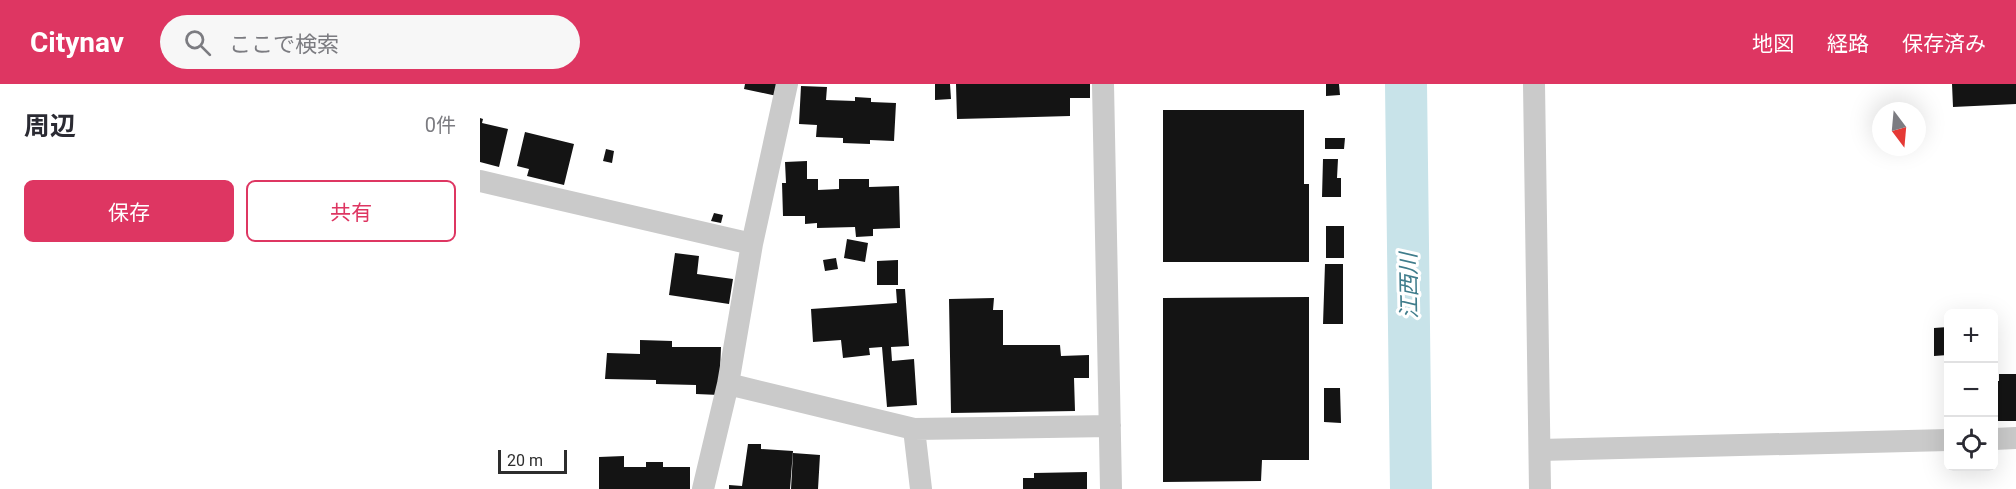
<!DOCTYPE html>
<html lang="ja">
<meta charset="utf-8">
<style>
body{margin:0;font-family:Roboto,"Noto Sans JP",sans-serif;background:#f7f7f7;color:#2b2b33}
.controls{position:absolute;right:18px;bottom:18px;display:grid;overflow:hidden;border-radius:9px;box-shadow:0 6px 24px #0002}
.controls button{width:54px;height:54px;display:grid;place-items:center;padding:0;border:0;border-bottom:2px solid #e1e1e2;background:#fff;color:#2b2b33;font:30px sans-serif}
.compass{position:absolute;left:1392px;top:18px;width:54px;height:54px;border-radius:50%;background:#fff;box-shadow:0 6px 24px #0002;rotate:164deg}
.scale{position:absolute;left:18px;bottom:15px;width:69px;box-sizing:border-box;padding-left:6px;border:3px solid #2d2d2d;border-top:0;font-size:16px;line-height:21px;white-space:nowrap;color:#2d2d2d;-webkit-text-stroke:4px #fff;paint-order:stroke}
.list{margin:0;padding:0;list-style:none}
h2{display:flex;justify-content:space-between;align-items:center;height:78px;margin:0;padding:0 24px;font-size:26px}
h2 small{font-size:20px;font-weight:400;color:#7c7c81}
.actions{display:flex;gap:12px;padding:18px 24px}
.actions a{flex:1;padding:14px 0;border:2px solid #de3662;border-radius:9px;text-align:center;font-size:21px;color:#de3662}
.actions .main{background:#de3662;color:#fff}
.icon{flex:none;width:33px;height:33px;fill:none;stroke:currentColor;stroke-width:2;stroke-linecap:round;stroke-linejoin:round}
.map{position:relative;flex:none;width:1536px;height:405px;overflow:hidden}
header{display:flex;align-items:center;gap:36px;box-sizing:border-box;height:84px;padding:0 30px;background:#de3662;color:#fff}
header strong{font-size:28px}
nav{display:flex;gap:33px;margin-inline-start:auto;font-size:21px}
.search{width:420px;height:54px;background:#f7f7f7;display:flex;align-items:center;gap:15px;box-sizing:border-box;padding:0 21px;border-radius:33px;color:#7c7c81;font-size:22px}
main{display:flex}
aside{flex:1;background:#fff}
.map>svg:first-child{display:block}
</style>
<header>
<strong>Citynav</strong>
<div class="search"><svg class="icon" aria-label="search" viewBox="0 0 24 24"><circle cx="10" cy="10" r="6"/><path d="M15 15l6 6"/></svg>ここで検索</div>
<nav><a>地図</a><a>経路</a><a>保存済み</a></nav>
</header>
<main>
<aside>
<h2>周辺<small>0件</small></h2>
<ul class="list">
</ul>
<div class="actions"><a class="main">保存</a><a>共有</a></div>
</aside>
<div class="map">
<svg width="1536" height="405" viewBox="0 0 1536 405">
<rect width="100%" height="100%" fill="#fff"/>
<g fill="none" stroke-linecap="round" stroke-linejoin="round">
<!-- river -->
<path stroke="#c8e3e9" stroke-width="42" d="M926,0L931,405"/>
</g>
<!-- building -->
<path fill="#141414" d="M265,0H300L297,12L264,5Z
M455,0H470L471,15L455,16Z
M476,0H610V14H590V32L477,35Z
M846,0H859L860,11L846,12Z
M1472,0H1536V20L1473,23Z
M321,2L347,3L346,16L375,17V13L391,14V18L416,19L414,57L390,56V60L363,59V54L336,53L337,41L319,40Z
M683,26H824V100H829V178H683Z
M0,34L3,35L2,39L28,45L19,83L0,78Z
M45,48L94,60L84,101L47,92L49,85L37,82Z
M845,54H865L864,65H845Z
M126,65L134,67L132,79L123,77Z
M843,75H858L857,94H861V113H842Z
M327,77V95H338V106L359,105V95H389V103L419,102L420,144L393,145V152L376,153L375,143L337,144V139L325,140V132H303L302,99H306L305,78Z
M234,129L243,131L241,139L231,137Z
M846,142H864V174H846Z
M367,155L388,159L385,178L364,174Z
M195,169L219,172L217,190L253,195L249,220L189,211Z
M356,174L358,185L345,187L343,176Z
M418,176V201H397V177Z
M845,180H863V240H843Z
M416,205H425L429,262L411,263L412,277L434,275L437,321L407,323L402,263L389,264L390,271L363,274L361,256L333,258L331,225L417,219Z
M829,213V376H782L781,397L683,398V214Z
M514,214L513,226H523V261H580L581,272L609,271V294H594L595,327L471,329L469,215Z
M1468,243V271L1454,272V244Z
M160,256L192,257V263H241L239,311L216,310V301L176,300V296L125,295L127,269L160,270Z
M1519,290H1536V337H1514V297H1519Z
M844,304H860L861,339L844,338Z
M268,360H281V365L313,367L310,405H249V401L262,402Z
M313,369L340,371L338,405H311Z
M144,372V383H166V378H183V383H210V405H119V373Z
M607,388V405H543V394H554V389Z"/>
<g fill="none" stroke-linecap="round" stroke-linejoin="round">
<!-- minor -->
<path stroke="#cacaca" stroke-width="22" d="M623,0L631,405
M1054,0L1060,405
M0,97L272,160
M248,300L434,345L630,342
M434,345L441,405
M1514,355L1536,354
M1060,366L1468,356
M223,405L248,300L272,160L307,0"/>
</g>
<g text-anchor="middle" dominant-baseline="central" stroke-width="6" stroke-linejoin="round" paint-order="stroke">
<!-- water labels -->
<g font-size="22" font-style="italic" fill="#3f7c8b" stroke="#fff">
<text transform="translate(929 202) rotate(-91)">江西川</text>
</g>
</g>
</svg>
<div class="controls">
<button>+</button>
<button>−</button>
<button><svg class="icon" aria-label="locate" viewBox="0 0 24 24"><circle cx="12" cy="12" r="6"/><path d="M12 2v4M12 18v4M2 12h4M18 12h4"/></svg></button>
</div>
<svg class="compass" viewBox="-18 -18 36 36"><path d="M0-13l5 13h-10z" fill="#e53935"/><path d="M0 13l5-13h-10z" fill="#7c7c81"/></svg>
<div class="scale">20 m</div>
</div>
</main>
